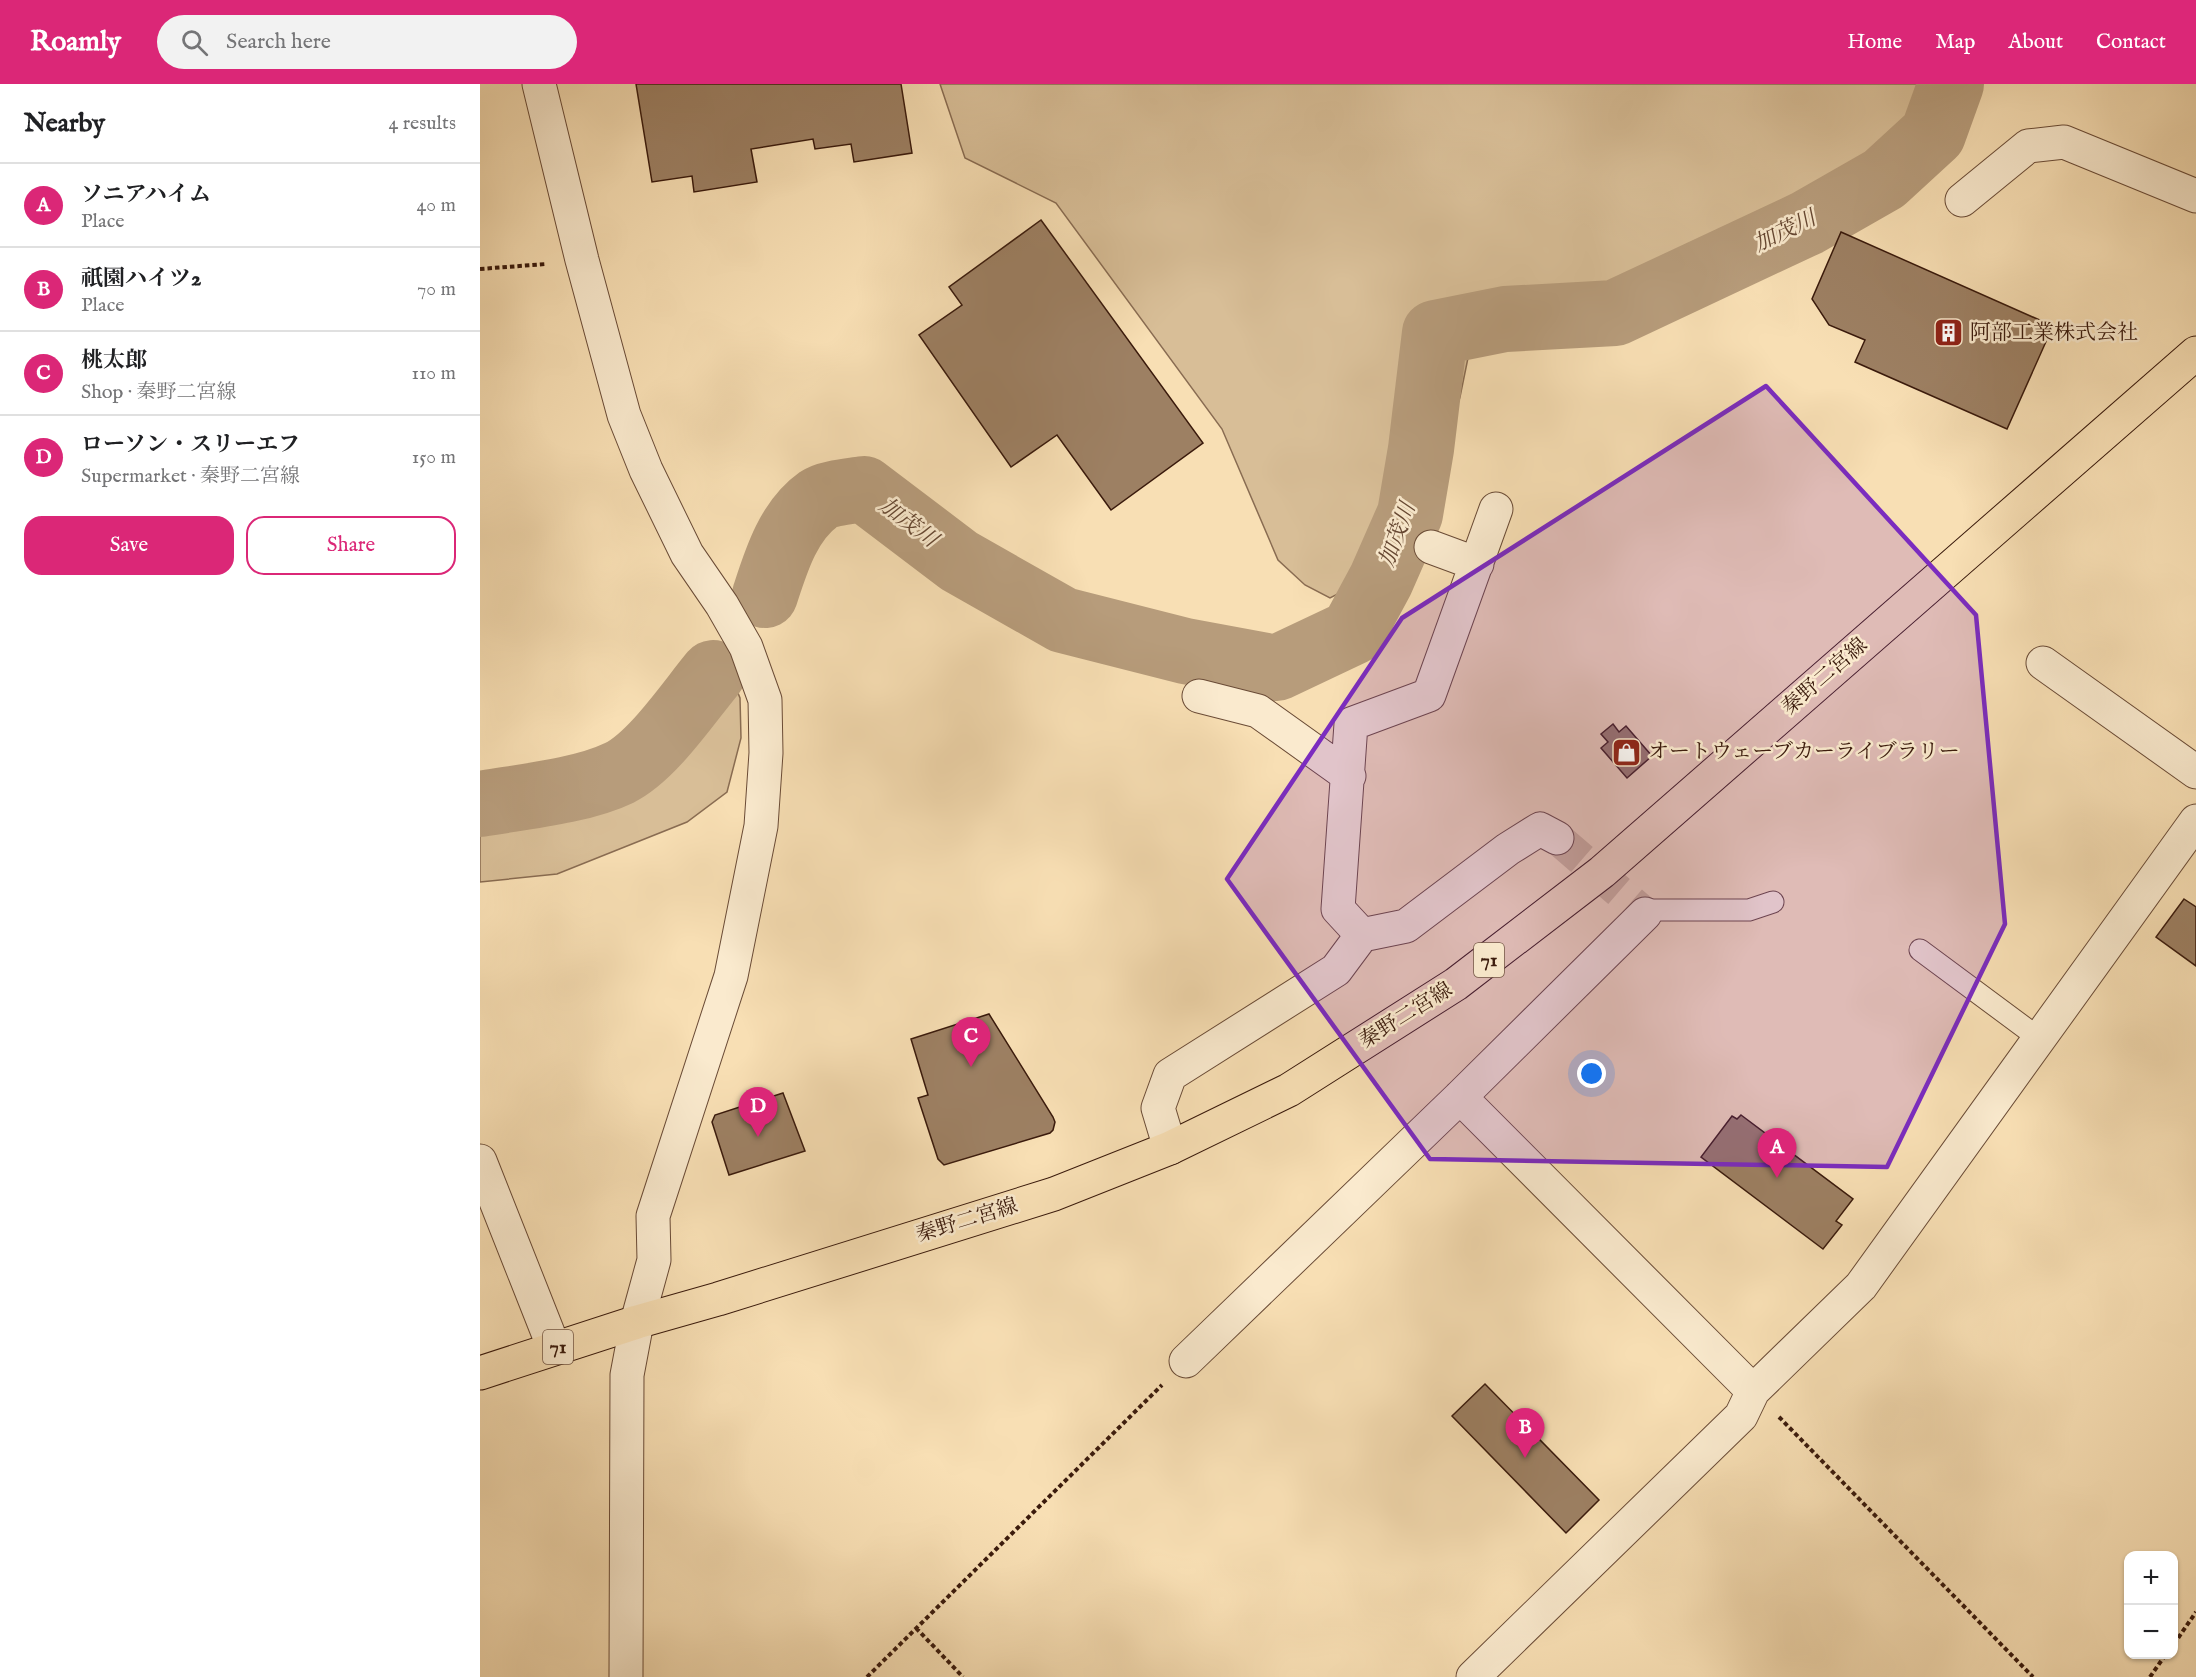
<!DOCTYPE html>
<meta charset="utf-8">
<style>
body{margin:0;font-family:"IM FELL English","Noto Serif JP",serif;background:#f2f2f2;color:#202124}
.controls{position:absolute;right:18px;bottom:18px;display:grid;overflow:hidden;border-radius:12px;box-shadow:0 2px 4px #0004}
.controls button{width:54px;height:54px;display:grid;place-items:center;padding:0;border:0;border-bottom:2px solid #e0e0e0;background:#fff;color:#202124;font:30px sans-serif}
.you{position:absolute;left:1112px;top:990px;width:21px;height:21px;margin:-15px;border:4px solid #fff;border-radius:50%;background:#1a73e8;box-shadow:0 0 0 9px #1a73e833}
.badge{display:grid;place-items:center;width:39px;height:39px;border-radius:50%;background:#db2777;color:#fff;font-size:20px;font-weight:700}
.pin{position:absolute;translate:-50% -50px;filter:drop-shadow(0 2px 3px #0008)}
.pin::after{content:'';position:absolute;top:32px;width:21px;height:18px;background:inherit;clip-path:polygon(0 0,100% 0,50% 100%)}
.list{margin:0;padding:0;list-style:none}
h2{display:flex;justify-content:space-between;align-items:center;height:78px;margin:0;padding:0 24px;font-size:26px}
h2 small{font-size:20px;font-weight:400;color:#757577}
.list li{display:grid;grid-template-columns:39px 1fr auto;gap:18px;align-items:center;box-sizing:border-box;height:84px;padding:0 24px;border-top:2px solid #e0e0e0}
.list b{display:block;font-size:22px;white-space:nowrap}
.list p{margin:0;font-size:20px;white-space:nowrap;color:#757577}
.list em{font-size:20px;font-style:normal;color:#757577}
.actions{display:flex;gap:12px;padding:18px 24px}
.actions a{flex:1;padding:14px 0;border:2px solid #db2777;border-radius:18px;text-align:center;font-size:21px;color:#db2777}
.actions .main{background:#db2777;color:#fff}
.icon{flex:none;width:33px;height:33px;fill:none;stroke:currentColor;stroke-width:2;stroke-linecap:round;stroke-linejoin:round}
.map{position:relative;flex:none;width:1716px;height:1593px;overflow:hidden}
header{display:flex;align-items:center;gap:36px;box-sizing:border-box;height:84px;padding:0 30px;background:#db2777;color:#fff}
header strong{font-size:28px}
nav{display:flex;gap:33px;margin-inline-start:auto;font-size:21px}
.search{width:420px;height:54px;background:#f2f2f2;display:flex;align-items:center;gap:15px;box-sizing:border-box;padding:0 21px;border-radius:33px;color:#757577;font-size:22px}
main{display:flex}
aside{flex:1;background:#fff}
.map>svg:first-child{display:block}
</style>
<header>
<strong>Roamly</strong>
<div class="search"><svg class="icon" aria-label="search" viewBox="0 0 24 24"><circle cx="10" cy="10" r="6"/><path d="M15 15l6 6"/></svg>Search here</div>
<nav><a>Home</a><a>Map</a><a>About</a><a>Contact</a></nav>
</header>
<main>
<aside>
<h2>Nearby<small>4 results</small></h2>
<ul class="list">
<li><span class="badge">A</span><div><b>ソニアハイム</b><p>Place</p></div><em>40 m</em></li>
<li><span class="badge">B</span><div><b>祇園ハイツ2</b><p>Place</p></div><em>70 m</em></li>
<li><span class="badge">C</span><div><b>桃太郎</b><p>Shop · 秦野二宮線</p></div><em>110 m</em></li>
<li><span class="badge">D</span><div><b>ローソン・スリーエフ</b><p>Supermarket · 秦野二宮線</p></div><em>150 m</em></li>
</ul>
<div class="actions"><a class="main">Save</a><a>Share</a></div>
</aside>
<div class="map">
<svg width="1716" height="1593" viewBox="0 0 1716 1593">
<rect width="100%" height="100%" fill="#f8dfb4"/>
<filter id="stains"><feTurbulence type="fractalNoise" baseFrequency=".00333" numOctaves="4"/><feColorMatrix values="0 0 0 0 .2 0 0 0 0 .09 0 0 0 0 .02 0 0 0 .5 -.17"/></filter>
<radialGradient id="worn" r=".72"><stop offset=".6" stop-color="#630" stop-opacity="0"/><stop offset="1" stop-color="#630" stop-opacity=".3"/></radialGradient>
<!-- green -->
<path fill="#d8be97" stroke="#896c52" stroke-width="1.5" d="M460,0H1446L1401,78L1138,195L989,269L980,313L960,376L925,457L887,495L850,514L825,501L798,476L742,345L576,119L485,74Z
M222,570L247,582L260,614L261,654L247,708L207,738L77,790L0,798V696L76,697L120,684L151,654L178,636L201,587Z"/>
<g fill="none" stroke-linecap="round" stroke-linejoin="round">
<!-- river -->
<path stroke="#b79c7b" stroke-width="66" d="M285,511C296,477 308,437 339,415C347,409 373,407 384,405L479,477L583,536L705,567L797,584L873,548L901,496L930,430L941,365L955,249L1025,235L1135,229L1327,139L1404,95L1453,50L1471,0
M0,720C41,713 102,707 139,689C173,672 208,619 233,589"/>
</g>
<!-- building -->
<path fill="#9d8063" stroke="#3a1a0c" stroke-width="1.5" d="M156,0H421L432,69L374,78L371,60L335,65L333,55L271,65L277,98L214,108L212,92L172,98Z
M561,136L723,359L631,426L577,351L531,383L439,251L482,221L469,203Z
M1361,148L1573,242L1527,345L1375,278L1385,256L1349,241L1332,215Z
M1133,640L1139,648L1146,642L1172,672L1147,694L1121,664L1128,658L1121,650Z
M1704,815L1716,823V882L1676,853Z
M509,930L573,1033L575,1038L573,1046L570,1049L464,1081L458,1075L438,1014L448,1011L431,955Z
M303,1009L325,1067L249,1091L232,1038L235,1031Z
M1261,1031L1373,1115L1356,1137L1362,1141L1343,1165L1221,1073L1252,1032L1257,1035Z
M1005,1300L1119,1416L1086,1449L972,1332Z"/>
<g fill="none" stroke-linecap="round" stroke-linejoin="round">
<!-- minor-tunnel -->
<path stroke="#d2b892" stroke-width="33" stroke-dasharray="33 16" stroke-linecap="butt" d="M1077,754L1165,830"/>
<defs>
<path id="service" d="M1165,830L1169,826H1269L1293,818
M1440,866L1560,955"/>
<path id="minor" d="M1482,116L1548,62L1584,58L1716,112
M951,463L997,480
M1563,579L1716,688
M719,612L778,627L869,692
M882,851L858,825L871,640L949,611L1016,425
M980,1013L1273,1307
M690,1064L678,1024L690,991L856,886L882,851L926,842L1028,765L1060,745L1077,754
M0,1077L74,1264
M706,1277L980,1013L1165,830
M146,1593L147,1291L157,1238
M993,1593L1261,1332L1273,1307L1381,1202L1716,737"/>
<path id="tertiary" d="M59,0L102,176L144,331L166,386L207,470L242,521L266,563L285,616L286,669L281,742L251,892L173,1132L174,1176L157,1238"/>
<path id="primary" d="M0,1289L157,1238L238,1215L574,1110L690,1064L809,1006L976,900L1122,788L1716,269"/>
</defs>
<!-- service casing -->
<use href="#service" stroke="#6a4b36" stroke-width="23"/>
<!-- minor casing -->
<use href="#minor" stroke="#6a4b36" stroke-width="35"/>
<!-- tertiary casing -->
<use href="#tertiary" stroke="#6a4b36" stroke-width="35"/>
<!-- primary casing -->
<use href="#primary" stroke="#3a1a0c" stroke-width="35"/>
<!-- path -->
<path stroke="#3a1a0c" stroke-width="4" stroke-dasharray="4.5 3" stroke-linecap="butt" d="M0,185L66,180
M1299,1333L1553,1593
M436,1544L483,1593
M1694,1560L1716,1528
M387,1593L682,1301
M1670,1593L1686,1570"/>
<!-- service -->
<use href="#service" stroke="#faeace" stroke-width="21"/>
<!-- minor -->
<use href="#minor" stroke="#faeace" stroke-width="33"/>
<!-- tertiary -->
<use href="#tertiary" stroke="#faeace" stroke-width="33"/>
<!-- primary -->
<use href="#primary" stroke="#f8dfb4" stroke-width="33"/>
</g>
<!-- marked area -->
<path fill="#7b2cbf" fill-opacity="0.2" stroke="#7b2cbf" stroke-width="4.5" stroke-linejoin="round" d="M1286,302L1496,531L1525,840L1407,1083L950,1075L747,795L922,534Z"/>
<!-- icons -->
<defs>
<symbol id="building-square" viewBox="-11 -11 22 22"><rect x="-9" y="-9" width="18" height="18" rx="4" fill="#8f2418" stroke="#faeace"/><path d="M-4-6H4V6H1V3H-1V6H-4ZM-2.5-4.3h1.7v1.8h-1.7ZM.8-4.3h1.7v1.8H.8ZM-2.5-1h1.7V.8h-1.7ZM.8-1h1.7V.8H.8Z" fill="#fff"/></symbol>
<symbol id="shop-square" viewBox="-11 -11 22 22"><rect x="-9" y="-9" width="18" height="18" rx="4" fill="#8f2418" stroke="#faeace"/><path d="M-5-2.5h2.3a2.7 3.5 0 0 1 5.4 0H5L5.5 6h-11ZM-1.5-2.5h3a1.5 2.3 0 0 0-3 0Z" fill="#fff"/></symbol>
</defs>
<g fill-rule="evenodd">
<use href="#building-square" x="1452" y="232" width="33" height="33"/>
<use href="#shop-square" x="1130" y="652" width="33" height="33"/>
</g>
<g text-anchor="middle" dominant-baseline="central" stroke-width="5" stroke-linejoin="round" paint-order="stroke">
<!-- shield labels -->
<g fill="#faeace" stroke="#745846" stroke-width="1.5">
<rect x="994" y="859" width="30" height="34" rx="4.5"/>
<rect x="63" y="1246" width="30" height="34" rx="4.5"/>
</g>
<g font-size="20" font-weight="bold" fill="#3a1a0c">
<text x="1009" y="876">71</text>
<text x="78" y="1263">71</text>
</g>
<!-- poi labels -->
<g font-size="21" fill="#3a1a0c" stroke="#faeace" text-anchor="start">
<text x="1490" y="249">阿部工業株式会社</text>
<text x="1168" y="668">オートウェーブカーライブラリー</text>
</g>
<!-- street labels -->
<g font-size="21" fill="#3a1a0c" stroke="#faeace">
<text transform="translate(1345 593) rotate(-41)">秦野二宮線</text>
<text transform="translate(926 932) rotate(-32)">秦野二宮線</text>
<text transform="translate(487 1137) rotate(-17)">秦野二宮線</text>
</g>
<!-- water labels -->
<g font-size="22" font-style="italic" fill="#664833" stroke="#faeace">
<text transform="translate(1305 148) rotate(-26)">加茂川</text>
<text transform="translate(428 439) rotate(37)">加茂川</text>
<text transform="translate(918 451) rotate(-70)">加茂川</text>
</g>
</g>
<rect width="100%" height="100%" filter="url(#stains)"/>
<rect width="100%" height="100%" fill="url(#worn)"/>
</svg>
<div class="controls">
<button>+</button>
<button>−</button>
</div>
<div class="you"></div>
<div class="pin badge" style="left:1297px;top:1094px">A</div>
<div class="pin badge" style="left:1045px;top:1374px">B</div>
<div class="pin badge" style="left:491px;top:983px">C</div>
<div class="pin badge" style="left:278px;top:1053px">D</div>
</div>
</main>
